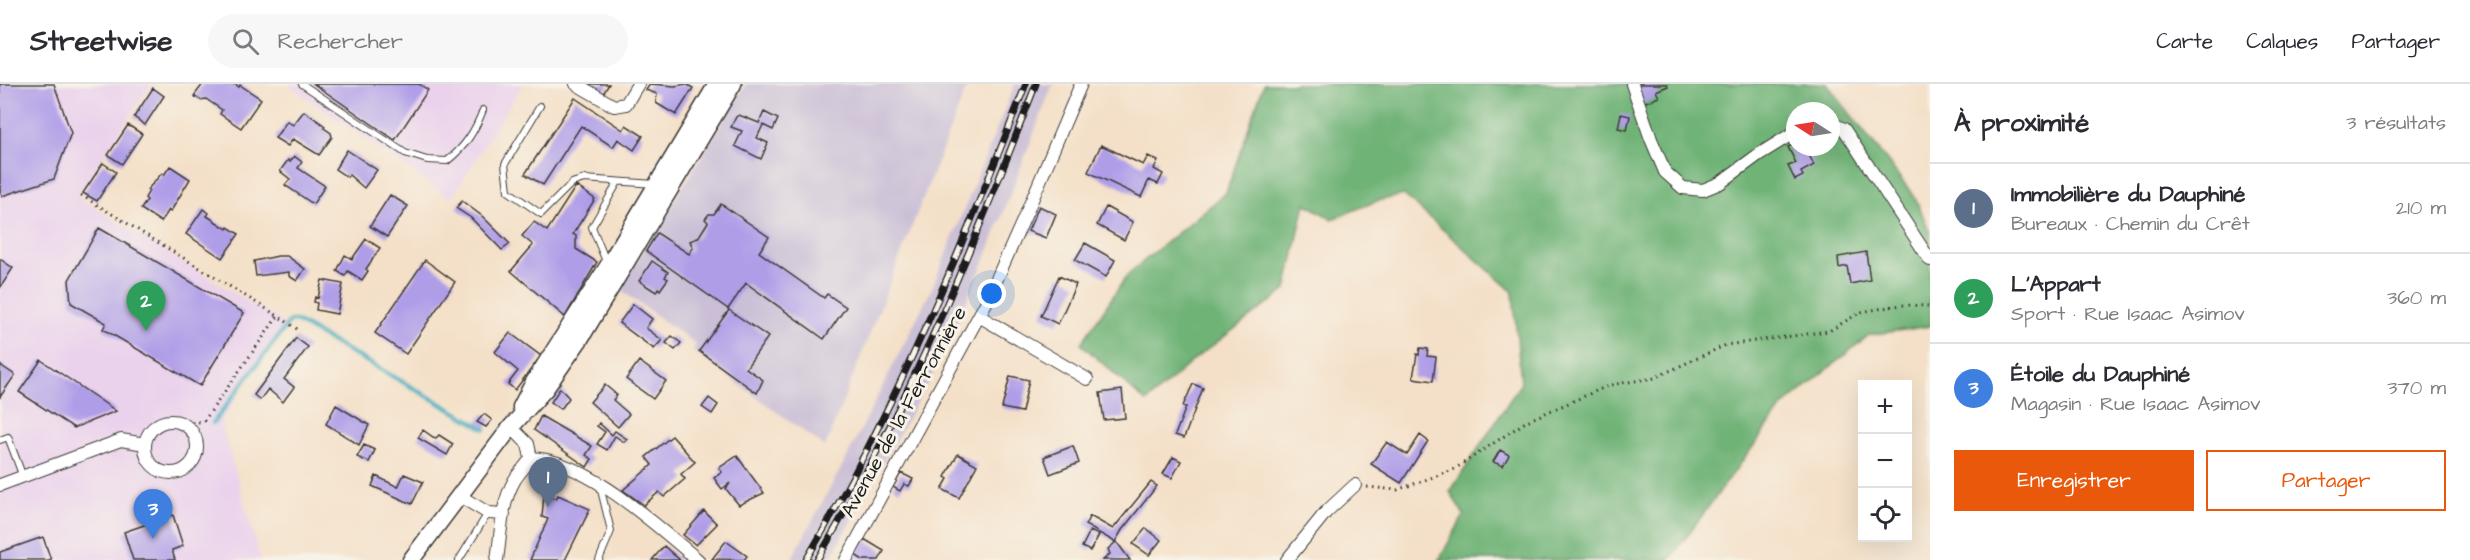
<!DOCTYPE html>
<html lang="fr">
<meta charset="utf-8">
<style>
body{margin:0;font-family:"Architects Daughter",sans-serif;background:#f7f7f7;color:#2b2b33}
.controls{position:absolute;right:18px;bottom:18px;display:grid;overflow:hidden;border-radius:0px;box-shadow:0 6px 24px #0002}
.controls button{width:54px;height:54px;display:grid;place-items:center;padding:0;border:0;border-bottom:2px solid #e1e1e2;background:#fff;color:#2b2b33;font:30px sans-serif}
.compass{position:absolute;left:1786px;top:18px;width:54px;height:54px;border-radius:50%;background:#fff;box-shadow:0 6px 24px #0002;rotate:282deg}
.you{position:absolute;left:992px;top:210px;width:21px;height:21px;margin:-15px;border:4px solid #fff;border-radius:50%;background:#1a73e8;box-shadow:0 0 0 9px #1a73e833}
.badge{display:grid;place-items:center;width:39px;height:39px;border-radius:50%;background:#ea580c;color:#fff;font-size:20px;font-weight:700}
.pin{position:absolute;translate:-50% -50px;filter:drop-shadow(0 2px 3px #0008)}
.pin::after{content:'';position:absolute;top:32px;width:21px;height:18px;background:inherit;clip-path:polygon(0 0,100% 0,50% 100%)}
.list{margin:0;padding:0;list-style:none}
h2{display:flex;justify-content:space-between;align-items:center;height:78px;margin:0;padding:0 24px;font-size:26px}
h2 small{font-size:20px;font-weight:400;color:#7c7c81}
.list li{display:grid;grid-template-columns:39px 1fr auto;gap:18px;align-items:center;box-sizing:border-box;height:90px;padding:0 24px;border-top:2px solid #e1e1e2}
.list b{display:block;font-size:22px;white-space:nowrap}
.list p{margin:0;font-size:20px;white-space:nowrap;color:#7c7c81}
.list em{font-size:20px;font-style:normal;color:#7c7c81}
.actions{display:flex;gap:12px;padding:18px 24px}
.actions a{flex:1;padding:14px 0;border:2px solid #ea580c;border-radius:0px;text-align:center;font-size:21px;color:#ea580c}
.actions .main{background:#ea580c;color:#fff}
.icon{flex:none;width:33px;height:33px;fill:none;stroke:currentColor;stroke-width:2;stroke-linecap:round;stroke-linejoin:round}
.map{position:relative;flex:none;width:1930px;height:476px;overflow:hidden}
header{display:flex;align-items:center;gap:36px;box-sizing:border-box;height:84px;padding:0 30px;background:#fff;border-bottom:2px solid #e1e1e2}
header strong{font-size:28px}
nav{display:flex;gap:33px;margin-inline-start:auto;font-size:21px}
.search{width:420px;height:54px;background:#f7f7f7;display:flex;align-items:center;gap:15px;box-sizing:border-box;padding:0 21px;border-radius:33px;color:#7c7c81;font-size:22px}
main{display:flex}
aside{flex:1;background:#fff}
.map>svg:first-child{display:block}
</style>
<header>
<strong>Streetwise</strong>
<div class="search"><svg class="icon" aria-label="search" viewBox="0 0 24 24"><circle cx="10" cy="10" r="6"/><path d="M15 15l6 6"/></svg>Rechercher</div>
<nav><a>Carte</a><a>Calques</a><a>Partager</a></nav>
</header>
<main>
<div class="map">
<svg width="1930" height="476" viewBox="0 0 1930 476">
<rect width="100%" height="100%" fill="#f7f3e8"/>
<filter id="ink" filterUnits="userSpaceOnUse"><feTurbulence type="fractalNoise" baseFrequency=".0167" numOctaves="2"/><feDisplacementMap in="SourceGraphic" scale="12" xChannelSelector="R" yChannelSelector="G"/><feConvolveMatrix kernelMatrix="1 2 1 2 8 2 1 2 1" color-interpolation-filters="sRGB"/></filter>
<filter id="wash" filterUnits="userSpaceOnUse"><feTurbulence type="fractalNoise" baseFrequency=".008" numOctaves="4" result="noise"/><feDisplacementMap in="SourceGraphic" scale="24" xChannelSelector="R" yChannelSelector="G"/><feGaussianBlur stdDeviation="1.35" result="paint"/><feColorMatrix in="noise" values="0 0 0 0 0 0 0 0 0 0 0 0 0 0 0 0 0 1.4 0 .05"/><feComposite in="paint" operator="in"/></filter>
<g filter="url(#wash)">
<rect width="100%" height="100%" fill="#f4e0c8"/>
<!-- built -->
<path fill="#ead1ec" d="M0,0H151L77,113L285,240L221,337L261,476H0Z
M287,0H523L451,115Z"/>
<!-- industrial -->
<path fill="#cabfd6" d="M746,0H968L825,363L693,267L696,260L619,205Z
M1015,0H1053L982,183L936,284L829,476H791L846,375L933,202Z"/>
<!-- forest -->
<path fill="#70b377" stroke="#46684a" stroke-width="1.5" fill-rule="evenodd" d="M1264,0H1827L1914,112L1930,148V242L1869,251L1783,322L1669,476H1439L1464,431L1450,408L1521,299L1513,208L1404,111L1377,117L1332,135L1305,119L1286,206L1196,274L1146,318L1081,260L1128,190L1226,109ZM1795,27H1831V63H1795Z"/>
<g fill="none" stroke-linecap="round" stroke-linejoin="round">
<!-- stream -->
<path stroke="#40adbe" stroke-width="4.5" d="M213,339L290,237H296L485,345"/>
</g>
<g id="blocks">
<!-- building -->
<path fill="#af9de8" d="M0,0H54L71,49L54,95L2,112L0,106Z
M203,0H235L239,3L240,1L261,15L241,44L220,30L222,26L206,15L200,16L194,12Z
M314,0H419L428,6L395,56Z
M586,0H609L603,10Z
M650,0L675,2L686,0L693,4L676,31L656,19L657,10L646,6Z
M1637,0H1667L1668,2L1656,7L1659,13L1643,19Z
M153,4L164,12L145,41L134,33Z
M575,14L623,46L626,41L643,52L634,66L618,55L613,63L581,42L543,101L525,90Z
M304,27L325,42L324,44L331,49L332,53L319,71L293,55L288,62L275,54L287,37L293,41Z
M764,28L778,35L773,46L763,41L757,54L768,59L761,75L735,62L742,47L731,43L736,33L739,31L759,39Z
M1621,30L1630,32L1627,46L1618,44Z
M128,41L142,50L122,80L108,71Z
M1795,59V63H1801L1803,67L1806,65L1814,81L1801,88L1803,92L1795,96L1788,82L1796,79L1788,63Z
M1101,61L1143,81L1148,72L1158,77L1154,85L1163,90L1158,100L1149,96L1141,113L1088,88Z
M347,66L377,86L364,104L349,91L347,93L335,85Z
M294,72L302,78L298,84L325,102L313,120L285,101L290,95L280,87L288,76L290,78Z
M103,79L116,88L97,117L83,109Z
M170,82L190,95L171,127L169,126L161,138L141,125L147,116L145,114L149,107L147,106L162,89L164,91Z
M576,102L595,115L573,150L576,152V165L597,178L565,233L511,187L533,161L522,152L534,138L547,147Z
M390,111L408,122L387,153L370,142Z
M462,117L482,132L510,160L502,166L471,134L456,124Z
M721,120L769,153L759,168L824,214L827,210L846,223L824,255L746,199L728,225L646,167L657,149L689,170L693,164L690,157L698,154L708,138L705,135L709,130H714Z
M1039,122L1056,130L1046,154L1028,147Z
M1106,123L1133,138L1124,156L1097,141Z
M203,125L209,129L207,132L227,145L228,143L239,150L222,174L186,150Z
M99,144L244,229L200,302L103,245L106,239L71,219L69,196Z
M366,155L380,164L366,185L368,187L362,196L348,187L345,192L337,187L345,171L352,175Z
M1085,159L1115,176L1106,193L1075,176Z
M1866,168L1870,196L1850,200L1847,182L1839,184L1838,173Z
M278,172H287L305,185L297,197L289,192V188L256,192L254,177Z
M0,175L13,184L0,204Z
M425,176L455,198L406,270L375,249Z
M652,177L668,188L665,193L668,195L662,203L660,206L658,204L656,208L639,197Z
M1059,192L1076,200L1058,240L1041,232Z
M322,196L343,200L337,230L316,226L317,219L314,218L315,213L318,214Z
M633,220L652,235L646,244L662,256L654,265L619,239Z
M729,226L768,253L746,284L763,296L757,309L699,267Z
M510,249L541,272L515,306L508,300L518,287L495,268Z
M672,252L681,259L675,266L666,259Z
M296,254L308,263L284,295L294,303L283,318L268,305L260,316L254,311Z
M1420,264L1428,265L1427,272L1436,273L1433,297L1413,294L1417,270L1419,271Z
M41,276L116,327L74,344L19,308Z
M639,277L666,297L653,315L626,295Z
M0,281L15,291L0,313Z
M1010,292L1029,296L1022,328L1002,324Z
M1193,300L1203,304L1184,354L1175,351L1186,323L1183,322Z
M605,301L617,311L613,316L629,330L618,343L590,318Z
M560,304L569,314L561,325L551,318Z
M1122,306L1125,334L1104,336L1100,309Z
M709,314L718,321L712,330L702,323Z
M336,321L369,341L359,361L326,340Z
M484,330L492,336L486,343L477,338Z
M541,332L592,362L586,371L592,375L587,383L534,346Z
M599,339L612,351L615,347L627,355L624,358L615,352L607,366L597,360L605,348L597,342Z
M423,346L433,353L436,354L439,351L453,360L447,371L418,354Z
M1420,351L1428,357L1401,399L1371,380L1387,358L1407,371Z
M672,352L695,378L681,390L685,395L664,413L659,408L644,421L623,406L652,381L646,373Z
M364,361L375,366L369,378L357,373Z
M1073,362L1079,379L1050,390L1044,373Z
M1500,366L1509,371L1503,382L1493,378Z
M958,370L977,381L959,414L942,405L948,395L945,393Z
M737,372L764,409L739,421L726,405L730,399L722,405L714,394L722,388L719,384Z
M1173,373L1181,377L1172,394L1163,390Z
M901,389L913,395L909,402L904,400L900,407L893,403Z
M404,390L423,398L412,420L372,402L376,392L398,403Z
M1151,398L1157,402L1122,446L1115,458L1085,441L1090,432L1113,445Z
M544,410L556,415L558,411L590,425L565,476H530L548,435L542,433Z
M704,427L717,440L696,461L683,451Z
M173,431L183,462L172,466L175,476H133L124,448Z
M1146,444L1161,456L1149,471L1133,460Z
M1090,447L1099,451L1090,467L1082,463Z
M43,453L51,476H0V468Z
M864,455L884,467L879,476H863L855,471Z
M726,457L747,472L744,476L712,475Z
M1116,458L1119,461L1130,476H1103L1110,470L1108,465Z
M664,462L674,471L680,476H652Z"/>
</g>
</g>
<g filter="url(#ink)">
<use href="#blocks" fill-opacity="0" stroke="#3c3936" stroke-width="1.5"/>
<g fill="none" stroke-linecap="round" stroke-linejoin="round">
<defs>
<path id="lane" d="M302,0L405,69L427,76L447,77C465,63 475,47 483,26
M540,22L505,80L508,107L541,130L572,99L584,95L655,100
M607,180L592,143L618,98
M0,356L8,353L23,393
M459,476L488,429
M599,476L611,447L600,402"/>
<path id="street" d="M576,0L614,22L626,20L638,0
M1632,0L1651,55L1665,88L1683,104L1703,106L1720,99L1758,71L1795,48
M1831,39L1844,45L1930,176
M979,232L1087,295
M145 363a26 26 0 1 1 52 0a26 26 0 1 1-52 0Z
M511,343L528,360L531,374
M531,374C585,375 657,442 698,476
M0,401L121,356L145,360
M458,411L488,429L504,430
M497,476C501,450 501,420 514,397C519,388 526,383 531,374
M846,476L987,217L1029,123L1081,0
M1287,476L1326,428L1355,401"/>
<path id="secondary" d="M521,323L534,298L608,182L717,0
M411,476L511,343L545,305L580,255L733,0"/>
</defs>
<!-- lane casing -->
<use href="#lane" stroke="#3c3936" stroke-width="8"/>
<!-- street casing -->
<use href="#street" stroke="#3c3936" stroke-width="14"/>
<!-- secondary casing -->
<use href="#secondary" stroke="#3c3936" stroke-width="19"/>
<!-- path -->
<path stroke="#3c3936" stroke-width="3" stroke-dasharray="1.5 4.5" stroke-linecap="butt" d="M81,111L278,232
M192,339L204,337L278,232L300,247
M1367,403L1397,406L1453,386L1527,337L1610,301L1654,294L1726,261L1829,247L1861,228L1901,221L1930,222"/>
<!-- lane -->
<use href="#lane" stroke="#fff" stroke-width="6"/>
<!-- street -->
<use href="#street" stroke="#fff" stroke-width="12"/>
<!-- secondary -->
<use href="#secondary" stroke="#fff" stroke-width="16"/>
<defs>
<path id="rail" d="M806,476C896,325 962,163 1026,0
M817,476C907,325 973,163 1036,0"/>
</defs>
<!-- rail casing -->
<use href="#rail" stroke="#1c1c1c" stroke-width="7"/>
<!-- rail -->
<use href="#rail" stroke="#f7f3e8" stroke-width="4.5" stroke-dasharray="14" stroke-linecap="butt"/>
</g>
</g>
<g text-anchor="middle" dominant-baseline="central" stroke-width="6" stroke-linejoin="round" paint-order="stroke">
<!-- street labels -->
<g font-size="20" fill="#1c1c1c" stroke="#f7f3e8">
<text transform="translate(904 328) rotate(-61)">Avenue de la Ferronnière</text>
</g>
</g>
</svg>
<div class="controls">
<button>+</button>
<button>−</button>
<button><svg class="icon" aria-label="locate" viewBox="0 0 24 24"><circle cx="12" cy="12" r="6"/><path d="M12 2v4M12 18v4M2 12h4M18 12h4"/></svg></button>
</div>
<svg class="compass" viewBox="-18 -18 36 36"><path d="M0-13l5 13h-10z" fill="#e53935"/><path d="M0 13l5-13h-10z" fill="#7c7c81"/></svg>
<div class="you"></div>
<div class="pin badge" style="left:548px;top:423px;background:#5c6f8a">1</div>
<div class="pin badge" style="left:146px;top:247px;background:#2e9e5b">2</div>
<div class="pin badge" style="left:153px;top:455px;background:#3f7fe0">3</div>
</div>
<aside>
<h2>À proximité<small>3 résultats</small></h2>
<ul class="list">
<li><span class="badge" style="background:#5c6f8a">1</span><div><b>Immobilière du Dauphiné</b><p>Bureaux · Chemin du Crêt</p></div><em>210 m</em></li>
<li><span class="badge" style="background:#2e9e5b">2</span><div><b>L'Appart</b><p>Sport · Rue Isaac Asimov</p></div><em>360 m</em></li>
<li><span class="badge" style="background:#3f7fe0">3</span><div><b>Étoile du Dauphiné</b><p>Magasin · Rue Isaac Asimov</p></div><em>370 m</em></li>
</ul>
<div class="actions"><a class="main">Enregistrer</a><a>Partager</a></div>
</aside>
</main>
